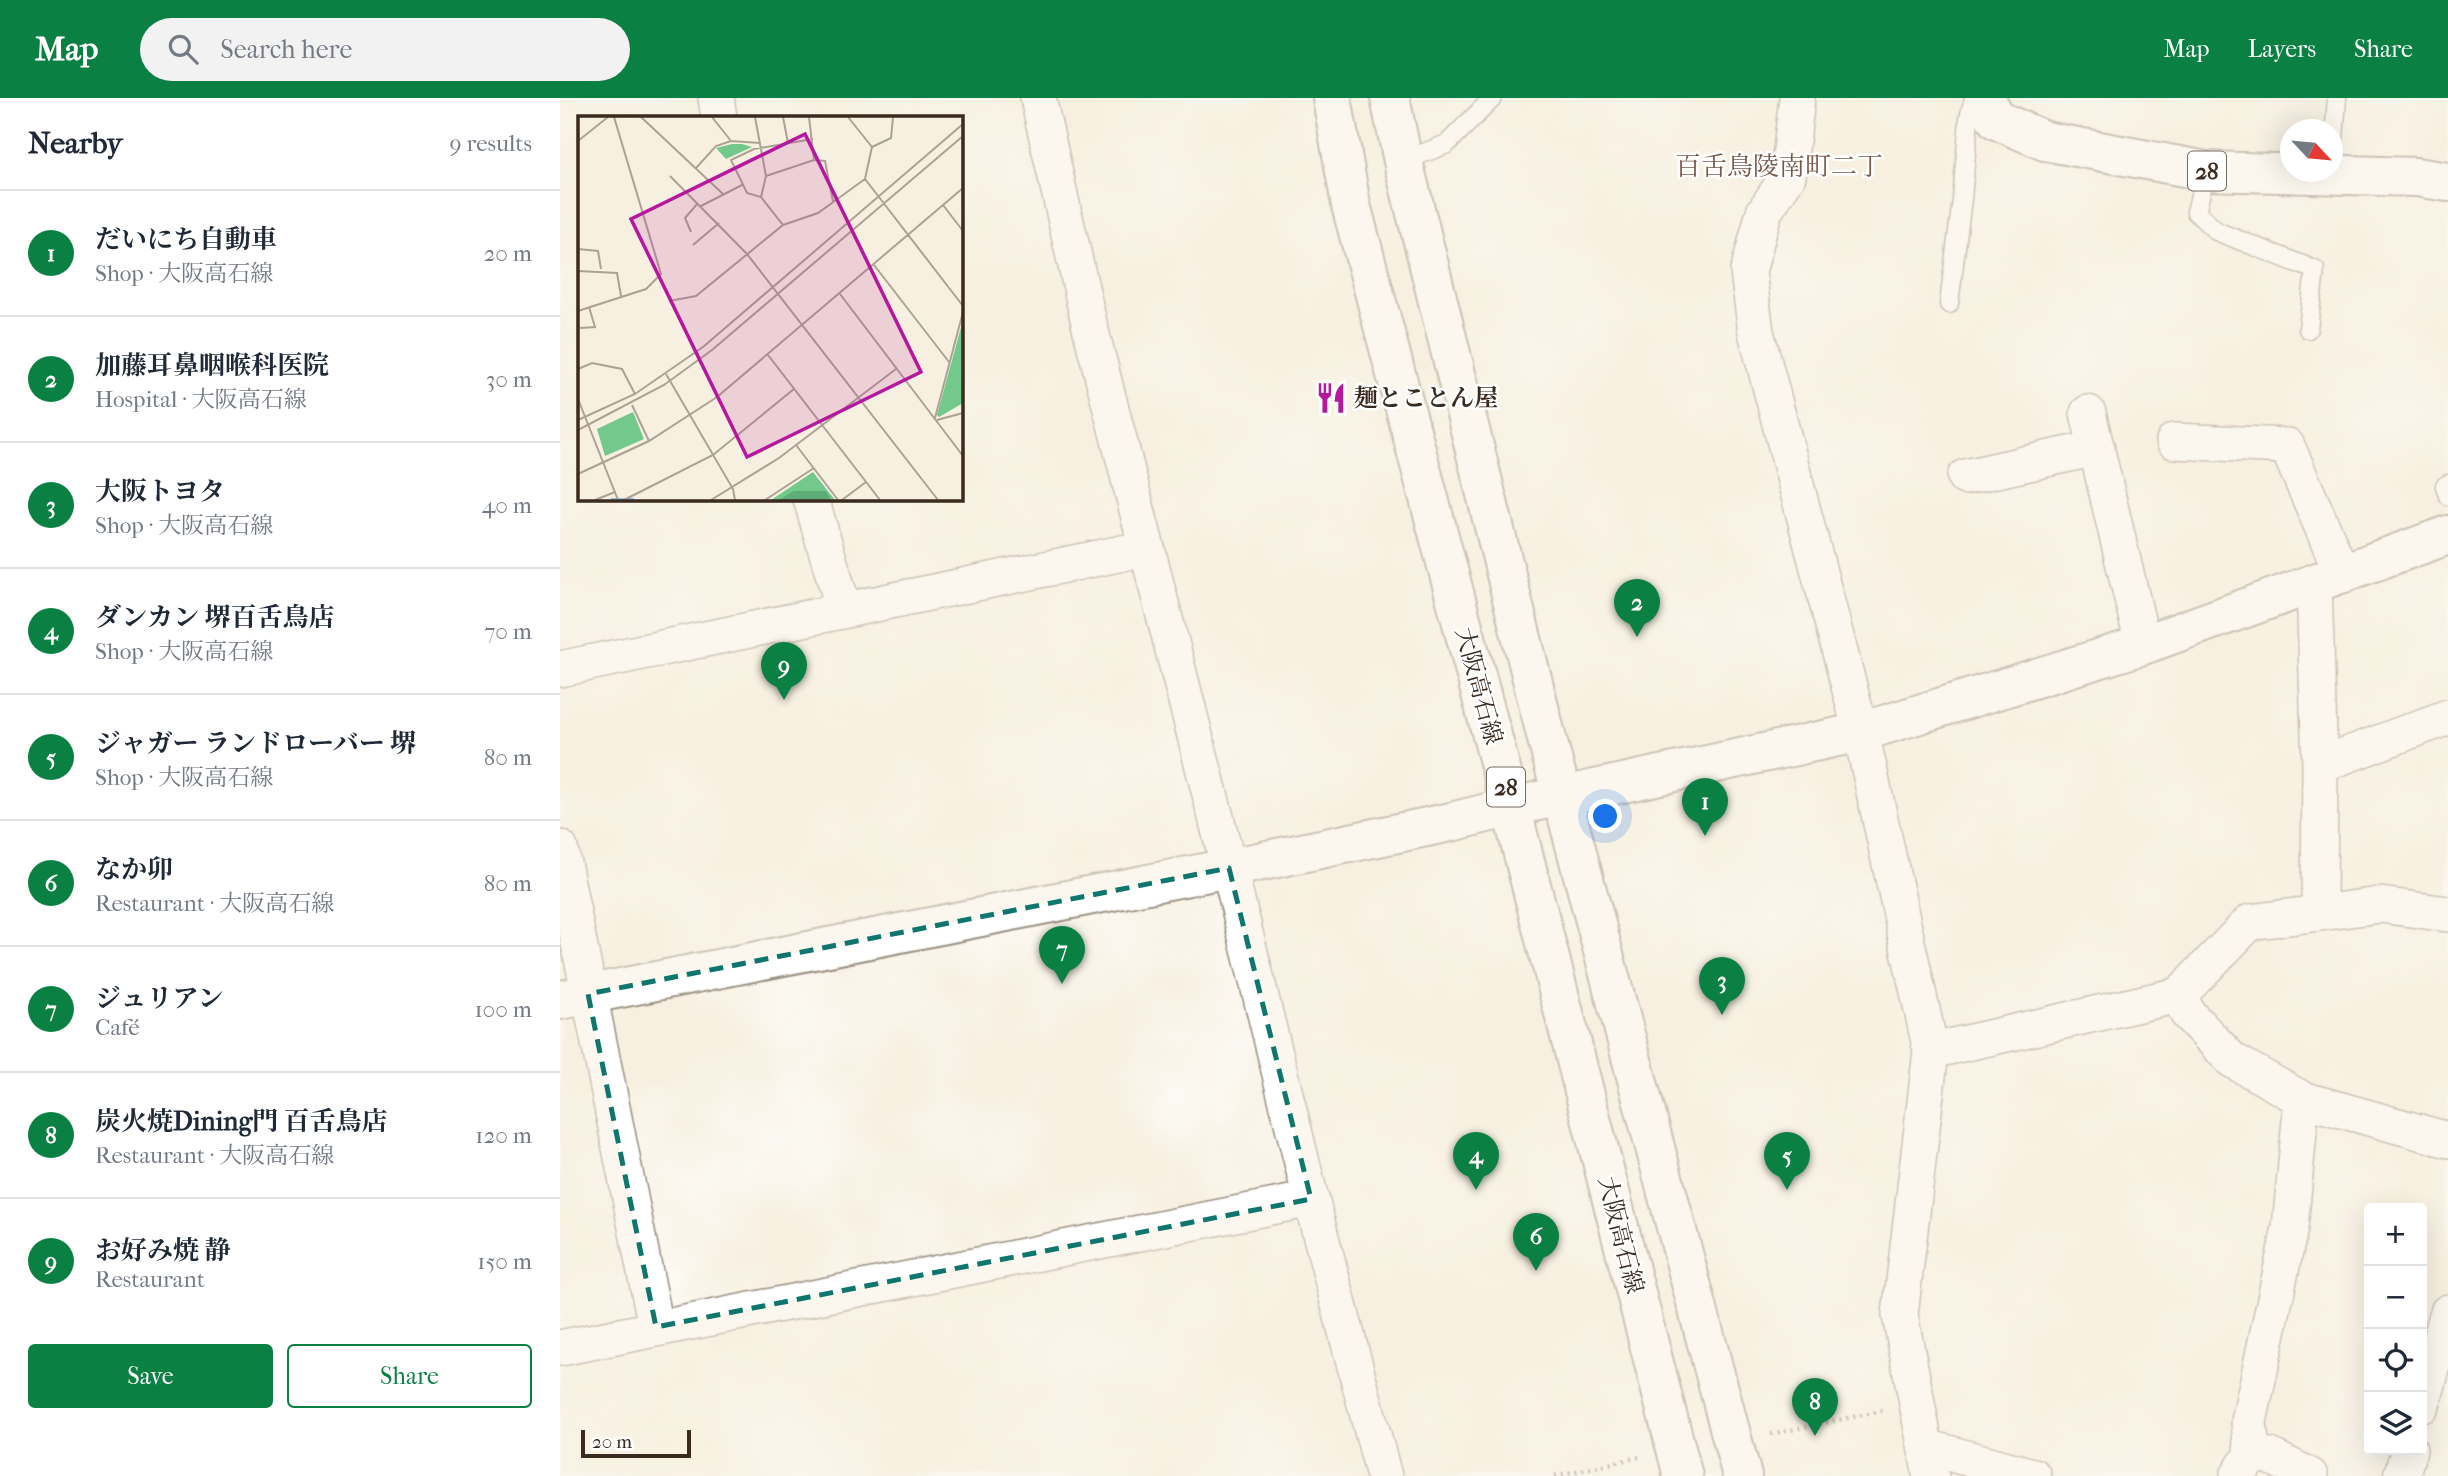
<!DOCTYPE html>
<meta charset="utf-8">
<style>
body{margin:0;font-family:"IM FELL French Canon","Noto Serif JP",serif;background:#f2f2f3;color:#1f2937}
.controls{position:absolute;right:21px;bottom:21px;display:grid;overflow:hidden;border-radius:7px;box-shadow:0 7px 28px #0002}
.controls button{width:63px;height:63px;display:grid;place-items:center;padding:0;border:0;border-bottom:2px solid #e0e1e3;background:#fff;color:#1f2937;font:35px sans-serif}
.compass{position:absolute;left:1720px;top:21px;width:63px;height:63px;border-radius:50%;background:#fff;box-shadow:0 7px 28px #0002;rotate:116deg}
.scale{position:absolute;left:21px;bottom:18px;width:110px;box-sizing:border-box;padding-left:7px;border:4px solid #3b2a1e;border-top:0;font-size:19px;line-height:24px;white-space:nowrap;color:#3b2a1e;-webkit-text-stroke:5px #fff;paint-order:stroke}
.you{position:absolute;left:1046px;top:719px;width:24px;height:24px;margin:-18px;border:5px solid #fff;border-radius:50%;background:#1a73e8;box-shadow:0 0 0 10px #1a73e833}
.badge{display:grid;place-items:center;width:46px;height:46px;border-radius:50%;background:#0b8043;color:#fff;font-size:23px;font-weight:700}
.pin{position:absolute;translate:-50% -58px;filter:drop-shadow(0 2px 4px #0008)}
.pin::after{content:'';position:absolute;top:37px;width:24px;height:21px;background:inherit;clip-path:polygon(0 0,100% 0,50% 100%)}
.list{margin:0;padding:0;list-style:none}
h2{display:flex;justify-content:space-between;align-items:center;height:91px;margin:0;padding:0 28px;font-size:30px}
h2 small{font-size:23px;font-weight:400;color:#747a83}
.list li{display:grid;grid-template-columns:46px 1fr auto;gap:21px;align-items:center;box-sizing:border-box;height:126px;padding:0 28px;border-top:2px solid #e0e1e3}
.list b{display:block;font-size:26px;white-space:nowrap}
.list p{margin:0;font-size:23px;white-space:nowrap;color:#747a83}
.list em{font-size:23px;font-style:normal;color:#747a83}
.actions{display:flex;gap:14px;padding:21px 28px}
.actions a{flex:1;padding:16px 0;border:2px solid #0b8043;border-radius:7px;text-align:center;font-size:24px;color:#0b8043}
.actions .main{background:#0b8043;color:#fff}
.icon{flex:none;width:38px;height:38px;fill:none;stroke:currentColor;stroke-width:2;stroke-linecap:round;stroke-linejoin:round}
.map{position:relative;flex:none;width:1888px;height:1378px;overflow:hidden}
header{display:flex;align-items:center;gap:42px;box-sizing:border-box;height:98px;padding:0 35px;background:#0b8043;color:#fff}
header strong{font-size:33px}
nav{display:flex;gap:38px;margin-inline-start:auto;font-size:24px}
.search{width:490px;height:63px;background:#f2f2f3;display:flex;align-items:center;gap:18px;box-sizing:border-box;padding:0 24px;border-radius:38px;color:#747a83;font-size:26px}
main{display:flex}
aside{flex:1;background:#fff}
.map>svg:first-child{display:block}
</style>
<header>
<strong>Map</strong>
<div class="search"><svg class="icon" aria-label="search" viewBox="0 0 24 24"><circle cx="10" cy="10" r="6"/><path d="M15 15l6 6"/></svg>Search here</div>
<nav><a>Map</a><a>Layers</a><a>Share</a></nav>
</header>
<main>
<aside>
<h2>Nearby<small>9 results</small></h2>
<ul class="list">
<li><span class="badge">1</span><div><b>だいにち自動車</b><p>Shop · 大阪高石線</p></div><em>20 m</em></li>
<li><span class="badge">2</span><div><b>加藤耳鼻咽喉科医院</b><p>Hospital · 大阪高石線</p></div><em>30 m</em></li>
<li><span class="badge">3</span><div><b>大阪トヨタ</b><p>Shop · 大阪高石線</p></div><em>40 m</em></li>
<li><span class="badge">4</span><div><b>ダンカン 堺百舌鳥店</b><p>Shop · 大阪高石線</p></div><em>70 m</em></li>
<li><span class="badge">5</span><div><b>ジャガー ランドローバー 堺</b><p>Shop · 大阪高石線</p></div><em>80 m</em></li>
<li><span class="badge">6</span><div><b>なか卯</b><p>Restaurant · 大阪高石線</p></div><em>80 m</em></li>
<li><span class="badge">7</span><div><b>ジュリアン</b><p>Café</p></div><em>100 m</em></li>
<li><span class="badge">8</span><div><b>炭火焼Dining門 百舌鳥店</b><p>Restaurant · 大阪高石線</p></div><em>120 m</em></li>
<li><span class="badge">9</span><div><b>お好み焼 静</b><p>Restaurant</p></div><em>150 m</em></li>
</ul>
<div class="actions"><a class="main">Save</a><a>Share</a></div>
</aside>
<div class="map">
<svg width="1888" height="1378" viewBox="0 0 1888 1378">
<rect width="100%" height="100%" fill="#fff"/>
<filter id="ink" filterUnits="userSpaceOnUse"><feTurbulence type="fractalNoise" baseFrequency=".0143" numOctaves="2"/><feDisplacementMap in="SourceGraphic" scale="14" xChannelSelector="R" yChannelSelector="G"/><feConvolveMatrix kernelMatrix="1 2 1 2 8 2 1 2 1" color-interpolation-filters="sRGB"/></filter>
<filter id="wash" filterUnits="userSpaceOnUse"><feTurbulence type="fractalNoise" baseFrequency=".00686" numOctaves="4" result="noise"/><feDisplacementMap in="SourceGraphic" scale="28" xChannelSelector="R" yChannelSelector="G"/><feGaussianBlur stdDeviation="1.57" result="paint"/><feColorMatrix in="noise" values="0 0 0 0 0 0 0 0 0 0 0 0 0 0 0 0 0 1.4 0 .05"/><feComposite in="paint" operator="in"/></filter>
<g filter="url(#wash)">
<rect width="100%" height="100%" fill="#f7f0e0"/>
</g>
<g filter="url(#ink)">
<g fill="none" stroke-linecap="round" stroke-linejoin="round">
<defs>
<path id="service" d="M843,63L887,46L933,0
M1772,67L1777,0
M1646,73L1636,114L1656,133L1755,172L1748,231
M1389,206L1402,101L1409,20L1414,0
M1888,386L1885,388L1888,398"/>
<path id="minor" d="M156,0L159,19
M478,0L529,225L669,770L751,1101L824,1378
M1237,0L1228,78L1204,114L1188,174L1196,234L1301,634L1371,953L1340,1217L1371,1378
M1528,315L1583,547
M1614,343L1727,348L1783,477
M1405,379L1537,350
M251,401L284,512
M1754,487L1760,667L1759,814
M0,571L587,450
M1760,667L1888,619
M0,750L96,1229
M1619,897L1628,916L1672,962L1742,1001L1888,1042
M1371,953L1619,897L1690,824L1820,807L1888,816
M0,1250L751,1101
M1862,1307L1888,1214
M1366,1349L1473,1378
M1692,1356L1710,1358L1750,1378
M1678,1378L1692,1356L1689,1324L1730,1130L1742,1001
M1841,1378L1849,1352"/>
<path id="tertiary" d="M0,902L669,770L891,724L951,709L1301,634L1583,547L1888,437"/>
<path id="primary" d="M772,0L791,107L951,709L1123,1378
M830,0L843,63L988,645L1182,1378
M1425,0L1437,22L1485,43L1646,73L1856,79L1888,84"/>
</defs>
<!-- service casing -->
<use href="#service" stroke="#998d7f" stroke-width="21"/>
<!-- minor casing -->
<use href="#minor" stroke="#998d7f" stroke-width="38"/>
<!-- tertiary casing -->
<use href="#tertiary" stroke="#998d7f" stroke-width="42"/>
<!-- primary casing -->
<use href="#primary" stroke="#998d7f" stroke-width="42"/>
<!-- path -->
<path stroke="#998d7f" stroke-width="4.5" stroke-dasharray="2 5" stroke-linecap="butt" d="M1211,1336L1322,1313
M995,1378L1079,1359"/>
<!-- service -->
<use href="#service" stroke="#fff" stroke-width="18"/>
<!-- minor -->
<use href="#minor" stroke="#fff" stroke-width="35"/>
<!-- tertiary -->
<use href="#tertiary" stroke="#fff" stroke-width="38"/>
<!-- primary -->
<use href="#primary" stroke="#fff" stroke-width="38"/>
</g>
</g>
<!-- marked area -->
<path d="M0 0H1888V1378H0ZM669,770L751,1101L96,1229L28,896Z" fill="#f7f0e0" fill-opacity=".55" fill-rule="evenodd"/>
<path fill="none" stroke="#0f766e" stroke-width="5" stroke-dasharray="14 9" stroke-linejoin="round" d="M669,770L751,1101L96,1229L28,896Z"/>
<!-- icons -->
<defs>
<symbol id="restaurant-bare" viewBox="-9 -9 18 18"><path d="M-5-6h1v4h1v-4h1v4h1v-4h1v5L-1.5 .5V6h-2V.5L-5-1ZM5-6V6H3V1.5H1.5Q1.5-4 5-6Z" fill="#b5179e" stroke="#fff" stroke-width="2.5" paint-order="stroke"/></symbol>
</defs>
<g fill-rule="evenodd">
<use href="#restaurant-bare" x="749" y="278" width="44" height="44"/>
</g>
<g text-anchor="middle" dominant-baseline="central" stroke-width="5" stroke-linejoin="round" paint-order="stroke">
<!-- shield labels -->
<g fill="#fff" stroke="#766a62" stroke-width="2">
<rect x="1628" y="53.5" width="38" height="39" rx="5"/>
<rect x="927" y="669.5" width="38" height="39" rx="5"/>
</g>
<g font-size="23" font-weight="bold" fill="#3b2a1e">
<text x="1647" y="73">28</text>
<text x="946" y="689">28</text>
</g>
<!-- poi labels -->
<g font-size="24" font-weight="bold" fill="#3b2a1e" stroke="#fff" text-anchor="start">
<text x="794" y="300">麺とことん屋</text>
</g>
<!-- street labels -->
<g font-size="24" fill="#3b2a1e" stroke="#fff">
<text transform="translate(919 588) rotate(75)">大阪高石線</text>
<text transform="translate(1061 1137) rotate(76)">大阪高石線</text>
</g>
<!-- neighbourhood labels -->
<g font-size="26" fill="#795849" stroke="#fff">
<text x="1219" y="68">百舌鳥陵南町二丁</text>
</g>
</g>
<!-- overview -->
<g transform="translate(18 18)">
<rect width="385" height="385" fill="#f7f0e0"/>
<path d="M154,28H164L174,31L148,43L138,32ZM385,204V287L361,301L359,299ZM55,296L66,323L27,340L19,313ZM235,356L257,384H193Z" fill="#73c88b"/>
<path d="M216,375H248L253,384H201Z" fill="#5eac77"/>
<path fill="none" stroke="#70bdea" stroke-width="3.5" d="M33,384H56"/>
<path fill="none" stroke="#aca192" stroke-width="2" d="M63,1L145,78M134,1L153,25M177,1L188,60L183,81M205,1L210,27M231,1L236,44M270,1L294,31M0,25L30,1M118,52L138,30L153,25L182,27M92,60L169,138L360,384M188,60L236,44L247,45L255,85M287,63L385,190M365,89L385,115M123,90L164,69M205,109L183,81L169,77L153,44L176,33L235,23M113,116L107,102L120,87M115,129L141,107M0,133L20,135L23,153M296,149L371,246M0,155L39,157L43,180M262,178L385,340M91,185L118,180L205,109L240,97L287,63L294,31L313,22L315,1M0,195L68,173L83,158L36,1M2,212L17,211L11,191M190,239L302,384M0,253L14,247L44,253L57,278M88,258L155,373L157,384M0,283L40,384M54,289L71,325M357,302L385,196M0,304L57,278L125,231L385,8M359,304L385,297M0,314L86,269L134,234L385,20M218,329L260,384M0,358L71,325L139,281L385,72M17,384L37,376M46,384L135,339L216,273M133,384L201,342L318,253M187,384L236,352M264,384L288,366"/>
<path fill="#b5179e" fill-opacity="0.15" stroke="#b5179e" stroke-width="3.5" d="M227,18L343,256L169,341L53,103Z"/>
<rect width="385" height="385" fill="none" stroke="#3b2a1e" stroke-width="3.5"/>
</g>
</svg>
<div class="controls">
<button>+</button>
<button>−</button>
<button><svg class="icon" aria-label="locate" viewBox="0 0 24 24"><circle cx="12" cy="12" r="6"/><path d="M12 2v4M12 18v4M2 12h4M18 12h4"/></svg></button>
<button><svg class="icon" aria-label="layers" viewBox="0 0 24 24"><path d="M12 4l9 5-9 5-9-5zM3 14l9 5 9-5"/></svg></button>
</div>
<svg class="compass" viewBox="-18 -18 36 36"><path d="M0-13l5 13h-10z" fill="#e53935"/><path d="M0 13l5-13h-10z" fill="#747a83"/></svg>
<div class="scale">20 m</div>
<div class="you"></div>
<div class="pin badge" style="left:1145px;top:738px">1</div>
<div class="pin badge" style="left:1077px;top:539px">2</div>
<div class="pin badge" style="left:1162px;top:917px">3</div>
<div class="pin badge" style="left:916px;top:1092px">4</div>
<div class="pin badge" style="left:1227px;top:1092px">5</div>
<div class="pin badge" style="left:976px;top:1173px">6</div>
<div class="pin badge" style="left:502px;top:886px">7</div>
<div class="pin badge" style="left:1255px;top:1338px">8</div>
<div class="pin badge" style="left:224px;top:602px">9</div>
</div>
</main>
